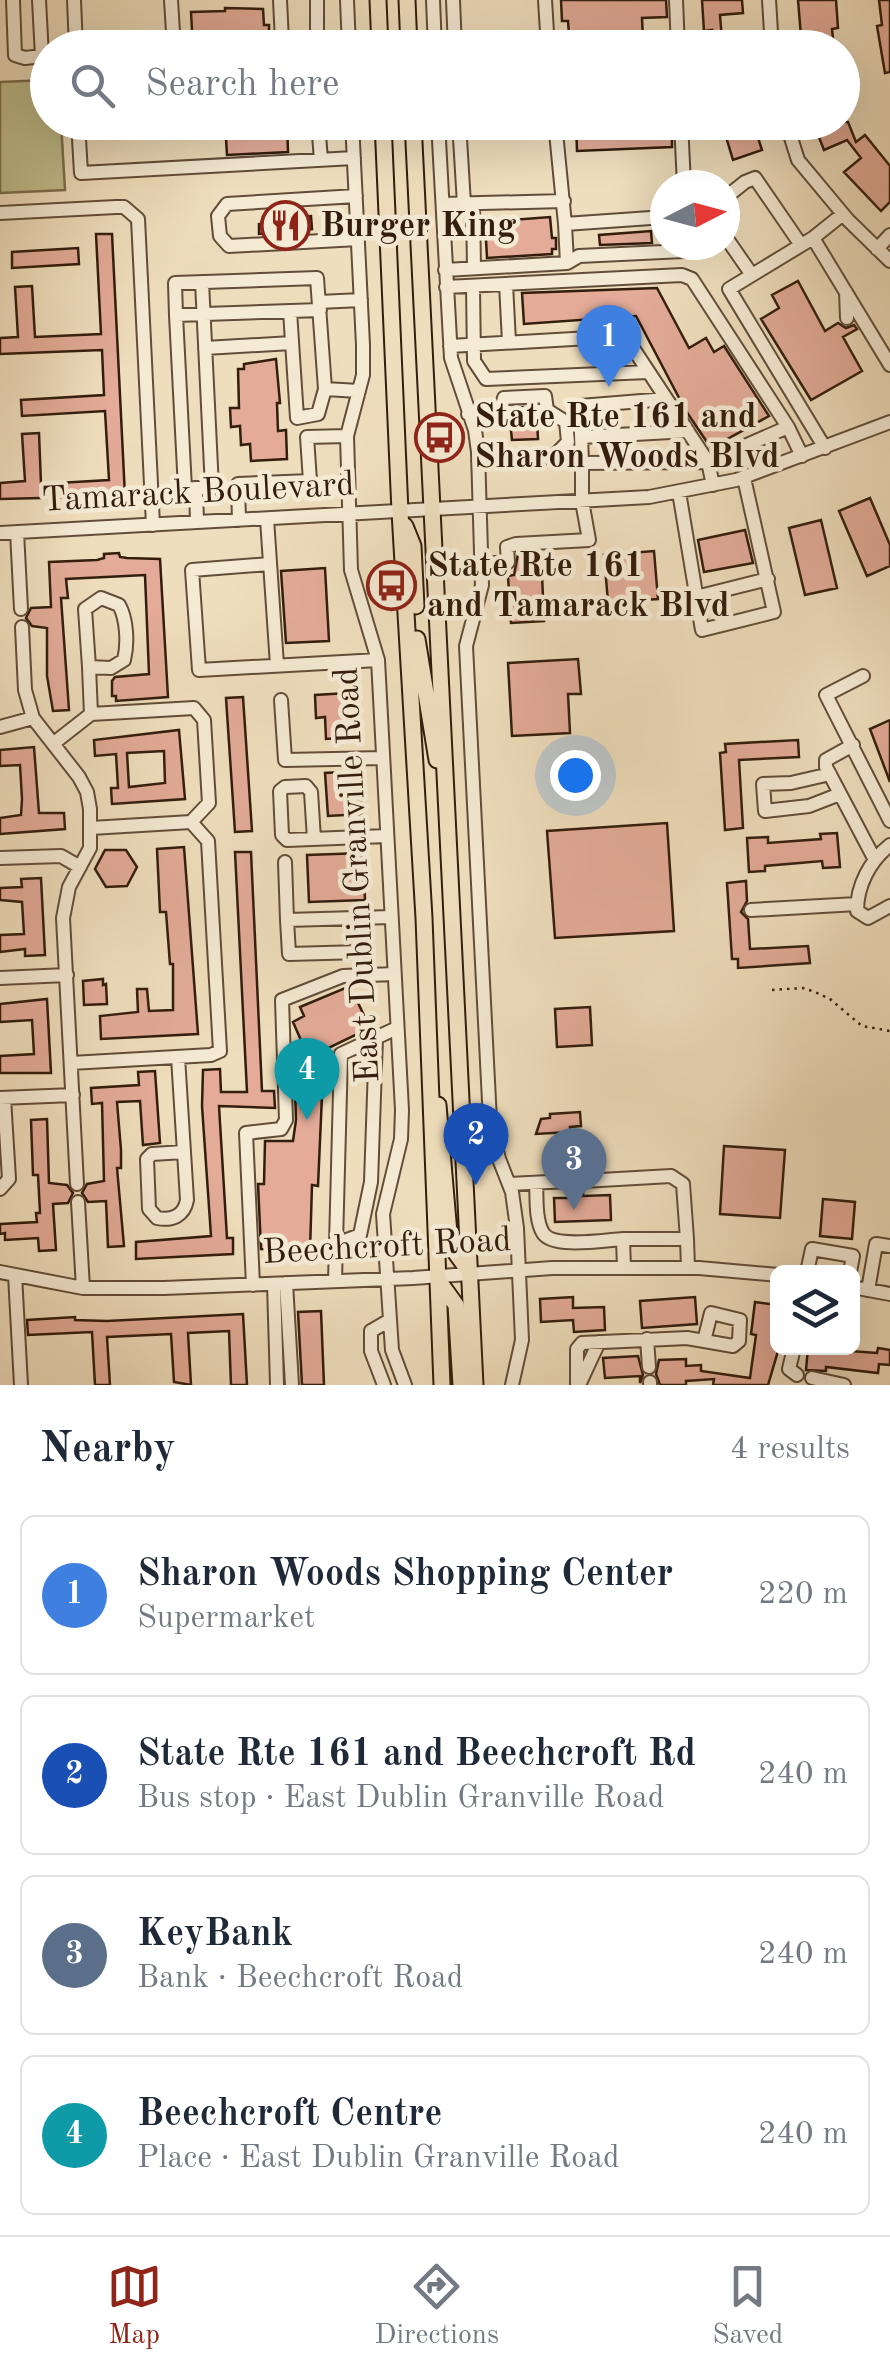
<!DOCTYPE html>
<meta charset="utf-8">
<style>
body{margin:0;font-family:"Old Standard TT",serif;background:#f6f6f7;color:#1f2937}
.controls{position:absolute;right:30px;bottom:30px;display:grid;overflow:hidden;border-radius:15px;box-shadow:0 10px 40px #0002}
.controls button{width:90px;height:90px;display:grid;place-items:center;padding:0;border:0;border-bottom:2px solid #e0e1e3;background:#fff;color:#1f2937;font:50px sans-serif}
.compass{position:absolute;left:650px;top:170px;width:90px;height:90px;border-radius:50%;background:#fff;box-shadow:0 10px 40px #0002;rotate:84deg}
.you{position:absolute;left:575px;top:775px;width:35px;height:35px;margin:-25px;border:8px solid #fff;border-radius:50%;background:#1a73e8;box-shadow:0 0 0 15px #1a73e833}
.badge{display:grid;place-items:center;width:65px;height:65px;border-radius:50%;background:#8f2418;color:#fff;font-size:32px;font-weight:700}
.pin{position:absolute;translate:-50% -82px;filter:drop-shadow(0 2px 5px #0008)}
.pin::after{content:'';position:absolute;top:52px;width:35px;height:30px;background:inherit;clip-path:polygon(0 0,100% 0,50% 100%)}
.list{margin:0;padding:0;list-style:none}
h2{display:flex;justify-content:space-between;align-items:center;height:130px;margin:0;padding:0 40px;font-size:42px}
h2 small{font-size:32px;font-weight:400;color:#747a83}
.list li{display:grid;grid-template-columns:65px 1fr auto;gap:30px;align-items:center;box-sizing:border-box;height:160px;margin:0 20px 20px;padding:0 20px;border:2px solid #e0e1e3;border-radius:15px}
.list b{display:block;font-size:38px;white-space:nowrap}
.list p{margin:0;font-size:32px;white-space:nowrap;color:#747a83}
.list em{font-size:32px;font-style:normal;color:#747a83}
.icon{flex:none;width:55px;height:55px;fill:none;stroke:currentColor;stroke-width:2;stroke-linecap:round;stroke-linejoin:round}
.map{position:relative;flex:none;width:890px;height:1385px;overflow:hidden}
.search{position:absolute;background:#fff;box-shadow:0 10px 40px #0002;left:30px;right:30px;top:30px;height:110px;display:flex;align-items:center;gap:25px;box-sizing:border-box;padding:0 35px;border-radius:55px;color:#747a83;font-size:38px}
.sheet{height:850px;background:#fff}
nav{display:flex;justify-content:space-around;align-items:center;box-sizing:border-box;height:140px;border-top:2px solid #e0e1e3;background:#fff;font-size:28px;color:#747a83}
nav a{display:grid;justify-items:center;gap:5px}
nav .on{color:#8f2418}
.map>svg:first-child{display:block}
</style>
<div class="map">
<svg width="890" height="1385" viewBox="0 0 890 1385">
<rect width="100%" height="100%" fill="#efdebd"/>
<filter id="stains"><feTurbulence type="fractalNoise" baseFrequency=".002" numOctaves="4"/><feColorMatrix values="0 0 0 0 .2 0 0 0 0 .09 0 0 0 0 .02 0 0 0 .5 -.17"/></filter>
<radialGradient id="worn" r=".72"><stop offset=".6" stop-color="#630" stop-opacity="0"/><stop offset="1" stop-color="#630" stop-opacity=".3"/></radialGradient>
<!-- green -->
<path fill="#c0bf8d" stroke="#7a6e4c" stroke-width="2.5" d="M47,80L48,122L61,123L65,190L0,193V82Z"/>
<!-- building -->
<path fill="#e3ab98" stroke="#331d0c" stroke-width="2.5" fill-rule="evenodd" d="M561,0H666L667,17L642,18L643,39L621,40V48H570L568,21H562Z
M702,0H742L743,13L720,15L722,40L743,38L744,48H713L712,30L704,31Z
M798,0H836L838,28L832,29L834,48H802Z
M879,0H890V72L885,73L877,26L882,25Z
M225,8L263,9L264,25H269V35H264V48H193L191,12L225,11Z
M225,122H287L288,152L227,155Z
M576,122H658L659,137L672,136V147L577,151Z
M748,122H753L762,150L733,160L724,130Z
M813,122H848L856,142L865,135L890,166V202L881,211L844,172L861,158L847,140L824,150Z
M294,215V217L311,216L312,229L259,234V224L266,223V216Z
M550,217L552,238H556V249H552V254L487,258L485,222Z
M651,231L652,243L600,245L599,235Z
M96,234H112L125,496L0,499V483L25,481L22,434L39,433L41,484L109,480L105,411L22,416L21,400L104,395L102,350L0,354V338L18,337L15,287L32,286L35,337L101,334Z
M78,248L79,264L12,268V252Z
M798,281L825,331L838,323L846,328L854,325L857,329L843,337L862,371L811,400L761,319L779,308L772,295Z
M657,288L689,348L706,338L714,352L724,346L769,416L711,448L686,411L636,316L524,324L522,293Z
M276,359L280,403H277L278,431L286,430L287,459L251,461L250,444L241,445L240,426L231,427L230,408H239L238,369H244V364Z
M519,407H527V416L537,421L538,439L512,440L510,422L518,417Z
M870,498L890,545V566L867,576L839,511Z
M821,520L837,588L805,595L789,528Z
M745,530L753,563L704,572L698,540Z
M654,551L658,599L608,602L604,555Z
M119,553L120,557L127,558L160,559L168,697L116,701V696H112V681L115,677L149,674L145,575L66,579L68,598H61L69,710L53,711L47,676V628L32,626L26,618L31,608L51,607L49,562L97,560L104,558V554Z
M518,554H523L525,575L542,574L544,621L511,623L508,576L514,575Z
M325,568L329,641L286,643L281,571Z
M578,659L581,694H568L570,733L512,736L508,663Z
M348,693L351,737L326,739L325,717L316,718L315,695Z
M243,697L252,831L235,832L226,698Z
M890,720V782L870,729Z
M179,730L185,799L112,804L111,788H118L116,754L95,756L94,740ZM164,751L165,783L129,787L127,753Z
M798,740L799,757L739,760L743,828L725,830L720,753L726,752L725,744Z
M34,747L39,813H64L65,829L0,834V818L21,815L22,799L20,765L0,766V750Z
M360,771L362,814L328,816L325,773Z
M667,823L674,931L555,938L547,831Z
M837,833L840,867L823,868L822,861L765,866V871L749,872L747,838L768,837V843L821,839L820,834Z
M184,847L198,1034L101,1039L100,1016L138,1012L137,989H147L149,1011L173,1010V964H170L166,912H160L157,849Z
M105,850H126L137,867L127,886L106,887L95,869Z
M235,852H251L262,1091H274L275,1108L219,1106L227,1238H233V1254L136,1259V1242L211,1236L202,1106L203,1070L220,1069L221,1092H247Z
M363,853L365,900L309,902L307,855Z
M41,878L45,955L25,956V949L0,952V935L24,934L22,902L0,900V888L22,887L21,879Z
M746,881L747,901L741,912L748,919L750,949L808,946L810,963L738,968V959H732L727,883Z
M103,979V985L106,984L107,1004L84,1005L83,981Z
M350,986L370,1028L324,1050L318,1186L312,1185L310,1251L261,1249L258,1184H264L265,1141H293L296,1120L294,1054H307L293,1022L304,1016L300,1007Z
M47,999L51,1073H0V1056L34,1054L32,1020L0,1022V1004Z
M590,1007L592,1045L557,1047L555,1009Z
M155,1071L160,1143L143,1145L140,1101L117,1102L121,1150V1168H117L124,1246L108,1247L106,1201L88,1202L82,1193L87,1184L104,1181L102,1103L92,1104L91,1088L139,1085L138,1072Z
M580,1112L581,1126L570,1127V1132L536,1134L541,1119L550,1118V1114Z
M47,1119L49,1183L67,1185L73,1193L68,1203L53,1204L56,1250L39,1251L38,1238L5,1240V1233L0,1234V1224L37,1222L36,1213H40L38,1175H33L31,1120Z
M724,1146L785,1150L780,1218L720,1214Z
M576,1188L583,1191V1196L610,1195L611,1220L555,1222L554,1198H569V1191Z
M823,1199L855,1202L852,1239L820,1236Z
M573,1297V1308L604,1307L605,1330L574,1332L573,1320L541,1322L540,1299Z
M695,1297L697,1324L642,1328L640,1301Z
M755,1302L778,1305L774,1336H778V1351L768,1385H713L714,1379L686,1381V1385H660L656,1374L659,1360L686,1359V1366L701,1365V1371L750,1378L756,1335L751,1334Z
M321,1311L324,1385H302L298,1312Z
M243,1314L247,1385H231L229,1331L188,1333L191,1385L174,1382L171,1334L107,1337L110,1385H95L92,1332L28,1335L27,1320L75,1317V1320L107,1321Z
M808,1348L877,1353L878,1348L890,1350V1365L879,1364L878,1373L826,1367V1371L806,1370Z
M638,1356L643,1375L640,1383V1376L605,1378L603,1358Z"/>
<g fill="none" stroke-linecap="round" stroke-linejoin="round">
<defs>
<path id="minor" d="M13,0L15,55L25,58L42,56L39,0
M74,0L76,48
M171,0L174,48
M280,0L282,41L317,40V0
M347,0L349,48
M433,0L435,48
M453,0L455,48
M545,0L548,48
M676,0L678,48
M769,0L772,48
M78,122L81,173L354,158
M318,122L321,160
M352,122L363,345V375L347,436L351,570L378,660L402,1110L401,1139L383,1214L392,1350L405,1385
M438,122L451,358L475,430L478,452L482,585L466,646L490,1121L499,1159L512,1192L517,1228L522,1340L512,1385
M459,122L464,204
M555,122L565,224
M681,122L684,185
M786,122L798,160L848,220L890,261
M356,196L227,204L218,216L220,236L229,246L358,239
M725,198L745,182L755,178L801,245
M443,204L564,201
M473,204L474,268
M0,213L116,207H124L138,219L153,525
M725,236L752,275
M813,238L890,365
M877,249L890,235
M567,263L579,256L684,251
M445,270L567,263L565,224L665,217
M506,284L509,342
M473,286L474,361L486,379L648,372
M446,287L682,275L692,279L788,427L802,456
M846,292L847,318
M319,302L361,300
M176,315L175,283L317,278L325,389L318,414L297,418L290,311
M450,346L625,336L708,462L713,485
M205,348L292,343
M325,389L359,391
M500,413L504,398L545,396L547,410
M468,414L510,412
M582,437L688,431
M825,448L729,289L813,238L843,214
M478,461L553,457L568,442L566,422L547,410L536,411
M582,463L580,406L666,399
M196,488H212L202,282
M679,492L702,630L774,612L744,478
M267,519L277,665
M239,520L238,484L310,481L307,437L347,436
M197,522L196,488L185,489L176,315L320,310
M17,532L21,609
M0,533L649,497L736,480L890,422
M270,564L192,570L199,670L378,660
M483,564L508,562L507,547L516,544L589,540L582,501V463L708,462L788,427
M696,597L768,579
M101,598L119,605C127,619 128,644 124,660L111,668L89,667L85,609Z
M22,627L25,690L33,718L79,777L87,792L90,809V848L69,887L63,918L77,1184
M89,667L91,714
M863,676L826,695L890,821
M281,700L285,760L383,758
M0,727L33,718
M54,743L91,714L194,708L204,720L209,803L191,822
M853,745L826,760V767L875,860
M830,774L791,783L763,784L765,811L809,806L840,794
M91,828L191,822
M314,839L311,792L306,786L285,787L280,791L282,835L287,840L387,836
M890,845C870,861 857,885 857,911L868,918L890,906
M0,858L61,856L80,867
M285,862L287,920L391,917
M751,910L857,904
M287,920L289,954L361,952L360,918
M0,978L67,975
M178,1057L187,1200C184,1216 172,1221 157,1218L149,1209L147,1159L152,1154L184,1152
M71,1063L211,1055L220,1051L208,841L191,822
M0,1098L73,1095
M583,1181L671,1176L683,1184L687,1239H623L624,1268
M536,1183C537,1197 535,1220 543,1233C553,1249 604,1240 623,1239
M509,1184L569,1181
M0,1189L9,1179L4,1098
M78,1202L83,1288
M687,1239L688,1268
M336,1244L360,1235L371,1182L376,1038
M0,1272L83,1288H164L413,1278L552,1268H699L778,1275
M807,1272L812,1249L853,1256L850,1272
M15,1275L21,1385
M335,1281L341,1054L397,1028
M286,1283L292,1385
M274,1284L277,1385
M253,1285L246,1133L281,1129L286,1120L282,1000L343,976L394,974
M852,1287L890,1294
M868,1290L876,1244L890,1246
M647,1339L649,1367
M794,1348L789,1369L797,1375
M812,1378L844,1385
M650,1382V1385
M384,1385L371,1351V1331L390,1320
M577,1385V1349L582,1343L687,1338L733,1346L739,1341L740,1320L711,1313L704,1341
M579,1385L599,1342"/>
<path id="major" d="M378,0L380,48
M407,0L409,48
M383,122L400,512L424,918L442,1385
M413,122L475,1385
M405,526L413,546L416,606
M417,639L437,760
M438,1105L450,1245L471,1274
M438,1280L456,1305L461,1385"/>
</defs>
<!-- minor casing -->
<use href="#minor" stroke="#624d38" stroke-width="16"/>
<!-- major casing -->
<use href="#major" stroke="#331d0c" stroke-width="19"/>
<!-- path -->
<path stroke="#331d0c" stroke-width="2.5" stroke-dasharray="2.5 5" stroke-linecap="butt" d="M772,990L803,988L815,992L830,999L862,1026L890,1031"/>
<!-- minor -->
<use href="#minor" stroke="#f5ead4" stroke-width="12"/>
<!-- major -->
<use href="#major" stroke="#efdebd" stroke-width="15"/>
</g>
<!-- icons -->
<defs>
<symbol id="restaurant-ring" viewBox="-11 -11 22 22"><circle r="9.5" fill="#f5ead4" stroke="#8f2418" stroke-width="1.5"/><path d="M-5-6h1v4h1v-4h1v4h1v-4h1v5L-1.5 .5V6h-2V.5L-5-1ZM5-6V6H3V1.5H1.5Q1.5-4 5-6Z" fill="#8f2418"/></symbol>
<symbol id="bus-ring" viewBox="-11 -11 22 22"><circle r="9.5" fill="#f5ead4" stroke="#8f2418" stroke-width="1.5"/><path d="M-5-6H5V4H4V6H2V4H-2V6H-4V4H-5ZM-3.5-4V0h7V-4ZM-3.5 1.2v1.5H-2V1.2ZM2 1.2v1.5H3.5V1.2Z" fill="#8f2418"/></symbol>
</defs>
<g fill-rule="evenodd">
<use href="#restaurant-ring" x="258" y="198" width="55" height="55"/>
<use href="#bus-ring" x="412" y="410" width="55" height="55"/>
<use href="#bus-ring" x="364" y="558" width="55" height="55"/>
</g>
<g text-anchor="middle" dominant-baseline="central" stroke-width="9" stroke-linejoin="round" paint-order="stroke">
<!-- poi labels -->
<g font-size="35" font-weight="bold" fill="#331d0c" stroke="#f5ead4" text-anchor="start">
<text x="320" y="226">Burger King</text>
<text x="474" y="417">State Rte 161 and<tspan x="474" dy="40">Sharon Woods Blvd</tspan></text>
<text x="427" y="566">State Rte 161<tspan x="427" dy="40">and Tamarack Blvd</tspan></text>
</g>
<!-- street labels -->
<g font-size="35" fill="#331d0c" stroke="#f5ead4">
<text transform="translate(198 493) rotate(-3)">Tamarack Boulevard</text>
<text transform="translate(358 875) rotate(-93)">East Dublin Granville Road</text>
<text transform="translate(387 1247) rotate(-3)">Beechcroft Road</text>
</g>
</g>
<rect width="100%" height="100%" filter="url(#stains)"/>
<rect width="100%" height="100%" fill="url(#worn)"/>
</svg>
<div class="controls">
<button><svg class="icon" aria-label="layers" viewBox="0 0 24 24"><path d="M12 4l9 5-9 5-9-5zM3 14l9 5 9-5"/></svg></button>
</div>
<svg class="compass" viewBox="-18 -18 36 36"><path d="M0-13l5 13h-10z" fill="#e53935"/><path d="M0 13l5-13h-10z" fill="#747a83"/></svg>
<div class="you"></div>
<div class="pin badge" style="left:609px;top:387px;background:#3f7fe0">1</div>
<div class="pin badge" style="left:476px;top:1185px;background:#1a4fb4">2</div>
<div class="pin badge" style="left:574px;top:1210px;background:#5c6f8a">3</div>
<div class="pin badge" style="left:307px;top:1120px;background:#0f9aa8">4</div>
<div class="search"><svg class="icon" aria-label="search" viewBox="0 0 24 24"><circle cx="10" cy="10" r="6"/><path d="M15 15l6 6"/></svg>Search here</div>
</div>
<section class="sheet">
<h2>Nearby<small>4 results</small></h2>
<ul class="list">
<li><span class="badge" style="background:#3f7fe0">1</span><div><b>Sharon Woods Shopping Center</b><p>Supermarket</p></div><em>220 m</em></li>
<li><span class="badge" style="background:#1a4fb4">2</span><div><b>State Rte 161 and Beechcroft Rd</b><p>Bus stop · East Dublin Granville Road</p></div><em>240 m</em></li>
<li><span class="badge" style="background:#5c6f8a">3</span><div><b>KeyBank</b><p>Bank · Beechcroft Road</p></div><em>240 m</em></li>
<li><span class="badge" style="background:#0f9aa8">4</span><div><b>Beechcroft Centre</b><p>Place · East Dublin Granville Road</p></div><em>240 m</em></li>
</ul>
</section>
<nav>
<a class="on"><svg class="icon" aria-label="map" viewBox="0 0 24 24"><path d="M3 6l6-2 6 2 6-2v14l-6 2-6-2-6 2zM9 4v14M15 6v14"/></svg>Map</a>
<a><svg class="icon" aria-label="directions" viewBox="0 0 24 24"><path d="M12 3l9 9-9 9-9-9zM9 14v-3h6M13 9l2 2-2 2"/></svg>Directions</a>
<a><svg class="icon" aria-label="saved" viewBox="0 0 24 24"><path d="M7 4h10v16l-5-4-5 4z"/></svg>Saved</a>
</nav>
